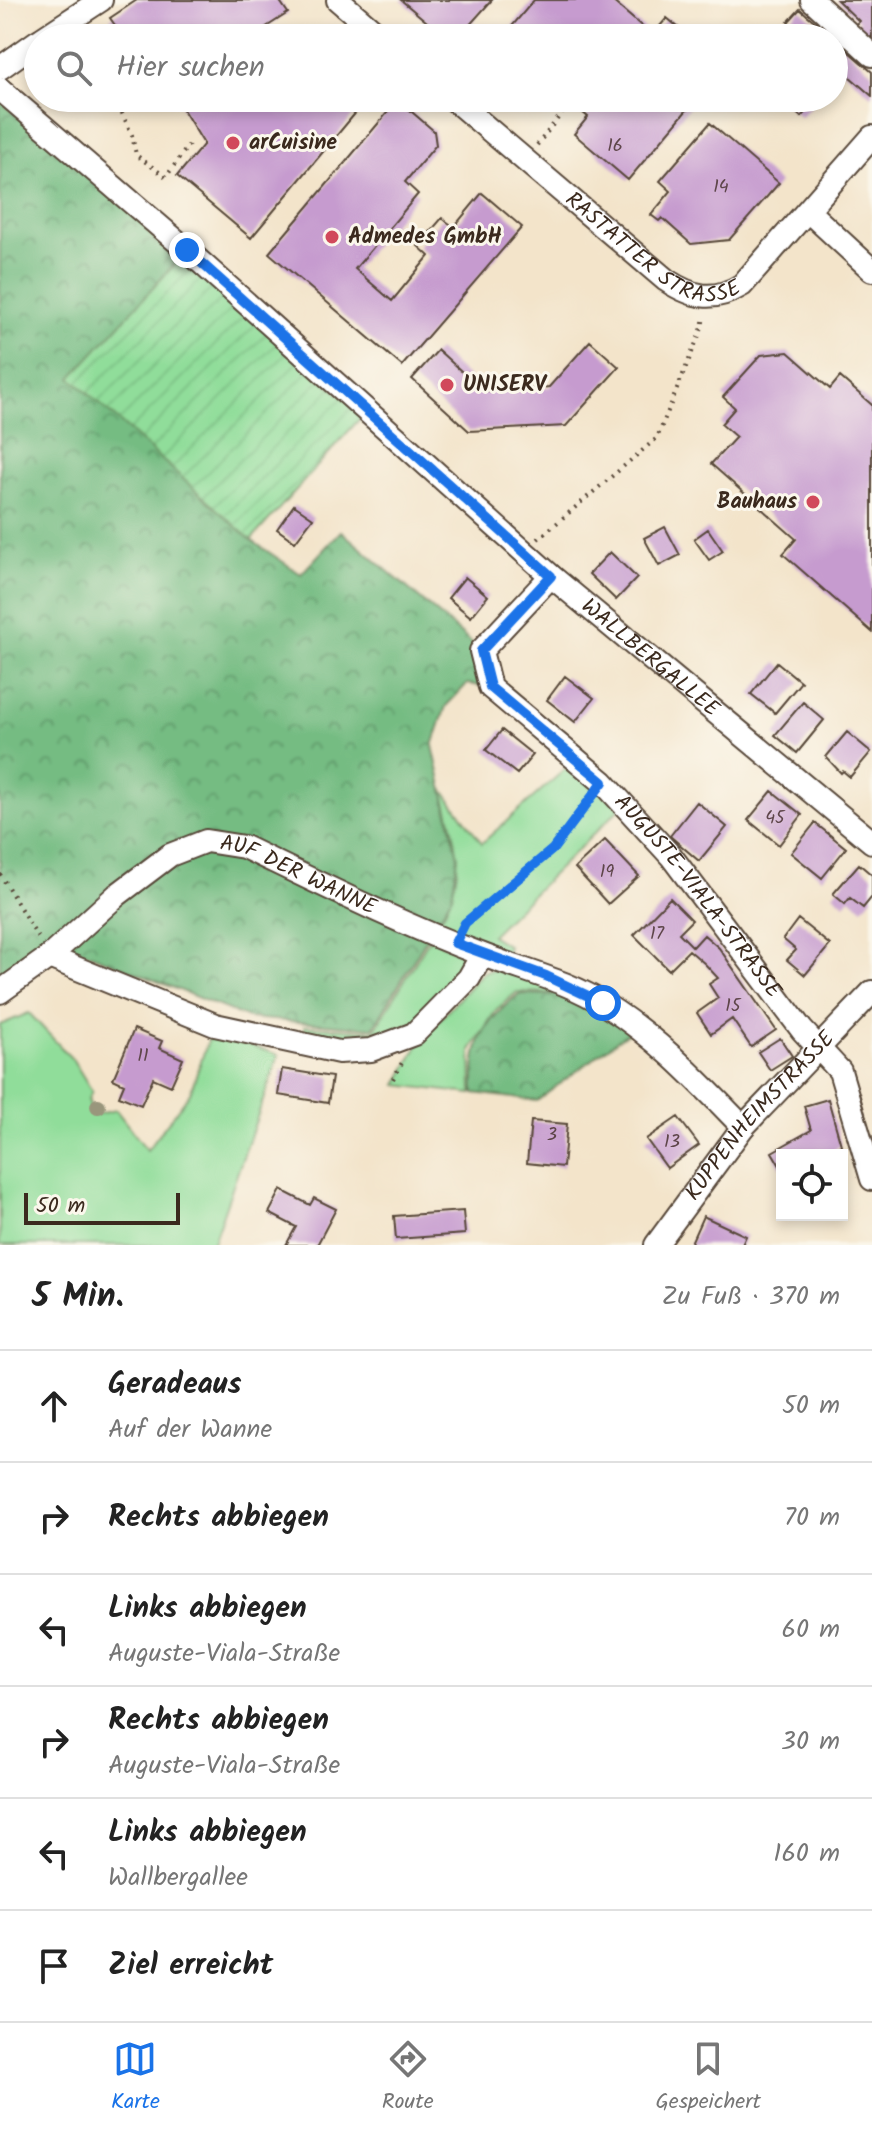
<!DOCTYPE html>
<html lang="de">
<meta charset="utf-8">
<style>
body{margin:0;font-family:Kalam,sans-serif;background:#f6f6f6;color:#222}
.controls{position:absolute;right:24px;bottom:24px;display:grid;overflow:hidden;border-radius:0px;box-shadow:0 4px 12px #0003}
.controls button{width:72px;height:72px;display:grid;place-items:center;padding:0;border:0;border-bottom:2px solid #e0e0e0;background:#fff;color:#222;font:40px sans-serif}
.scale{position:absolute;left:24px;bottom:20px;width:156px;box-sizing:border-box;padding-left:8px;border:4px solid #3b2a1e;border-top:0;font-size:22px;line-height:28px;white-space:nowrap;color:#3b2a1e;-webkit-text-stroke:6px #fbf7ec;paint-order:stroke}
.stop{position:absolute;width:24px;height:24px;margin:-18px;border:6px solid #1a73e8;border-radius:50%;background:#fff}
.stop.end{background:#1a73e8;border-color:#fff;box-shadow:0 2px 8px #0008}
.list{margin:0;padding:0;list-style:none}
h2{display:flex;justify-content:space-between;align-items:center;height:104px;margin:0;padding:0 32px;font-size:34px}
h2 small{font-size:26px;font-weight:400;color:#767676}
.list li{display:grid;grid-template-columns:52px 1fr auto;gap:24px;align-items:center;box-sizing:border-box;height:112px;padding:0 32px;border-top:2px solid #e0e0e0}
.list b{display:block;font-size:30px;white-space:nowrap}
.list p{margin:0;font-size:26px;white-space:nowrap;color:#767676}
.list em{font-size:26px;font-style:normal;color:#767676}
.icon{flex:none;width:44px;height:44px;fill:none;stroke:currentColor;stroke-width:2;stroke-linecap:round;stroke-linejoin:round}
.map{position:relative;flex:none;width:872px;height:1245px;overflow:hidden}
.search{position:absolute;background:#fff;box-shadow:0 4px 12px #0003;left:24px;right:24px;top:24px;height:88px;display:flex;align-items:center;gap:20px;box-sizing:border-box;padding:0 28px;border-radius:44px;color:#767676;font-size:30px}
.sheet{height:776px;background:#fff}
nav{display:flex;justify-content:space-around;align-items:center;box-sizing:border-box;height:112px;border-top:2px solid #e0e0e0;background:#fff;font-size:22px;color:#767676}
nav a{display:grid;justify-items:center;gap:4px}
nav .on{color:#1a73e8}
.map>svg:first-child{display:block}
</style>
<div class="map">
<svg width="872" height="1245" viewBox="0 0 872 1245">
<defs>
<pattern id="forest-crowns" width="20" height="18" patternUnits="userSpaceOnUse" patternTransform="scale(2)"><rect width="20" height="18" fill="#74bc82"/><path d="M2 6a3 3 0 1 1 6 0M12 15a3 3 0 1 1 6 0" fill="none" stroke="#60996a"/></pattern>
<pattern id="garden-furrows" width="10" height="10" patternUnits="userSpaceOnUse" patternTransform="scale(2)"><rect width="10" height="10" fill="#90dd9a"/><path d="M-1 1l2-2M0 10L10 0M9 11l2-2" fill="none" stroke="#7dbe84"/></pattern>
</defs>
<rect width="100%" height="100%" fill="#fbf7ec"/>
<filter id="ink" filterUnits="userSpaceOnUse"><feTurbulence type="fractalNoise" baseFrequency=".0125" numOctaves="2"/><feDisplacementMap in="SourceGraphic" scale="16" xChannelSelector="R" yChannelSelector="G"/><feConvolveMatrix kernelMatrix="1 2 1 2 8 2 1 2 1" color-interpolation-filters="sRGB"/></filter>
<filter id="wash" filterUnits="userSpaceOnUse"><feTurbulence type="fractalNoise" baseFrequency=".006" numOctaves="4" result="noise"/><feDisplacementMap in="SourceGraphic" scale="32" xChannelSelector="R" yChannelSelector="G"/><feGaussianBlur stdDeviation="1.8" result="paint"/><feColorMatrix in="noise" values="0 0 0 0 0 0 0 0 0 0 0 0 0 0 0 0 0 1.4 0 .05"/><feComposite in="paint" operator="in"/></filter>
<g filter="url(#wash)">
<rect width="100%" height="100%" fill="#f3e4ca"/>
<!-- grass -->
<path fill="#90dd9a" stroke="#66845c" stroke-width="2" d="M572,763L620,808L491,935L508,946L505,955L437,926C469,869 457,848 443,789L482,843Z
M430,938L462,954L470,967L426,1017L365,1045L304,1038V1026L374,1031Z
M497,969L553,986L551,993L517,992L496,1010L471,1050L472,1094L397,1085L421,1040L483,972Z
M29,1013L73,1060L92,1091L88,1099L93,1115L116,1110L147,1150L190,1093L211,1032L279,1055L212,1245H0V1025Z"/>
<!-- forest -->
<path fill="url(#forest-crowns)" stroke="#587350" stroke-width="2" d="M0,101L183,255L72,378L251,540L301,574L341,531L481,651L490,687L467,684L446,706L433,746L458,857L452,896L373,1028L248,1018L53,939L0,981Z
M556,987L631,1030L537,1101L474,1093C473,1043 479,1026 519,994L552,995Z"/>
<!-- garden -->
<path fill="url(#garden-furrows)" stroke="#66845c" stroke-width="2" d="M183,255L363,415L251,540L71,378Z"/>
<g id="blocks">
<!-- building -->
<path fill="#c69bcf" d="M137,0H279L288,13L260,31L264,38H124L110,18Z
M401,0H492L458,38H446Z
M534,0H611L652,35L667,18L691,38H502Z
M837,0H872V43L854,26L859,21Z
M800,9L827,32L822,38H806L788,22Z
M834,39L872,72V96L834,63Z
M176,98H344L358,110L251,238L177,176L204,144Z
M565,98H697L628,180L574,134L588,117Z
M780,98H818L801,117Z
M398,100L434,131L436,145L405,182L418,194L355,269L392,301L429,256L418,246L442,218L454,227L482,193L522,227L402,366L269,253Z
M710,123L779,183L729,240L691,244L662,218L659,221L651,215L671,191L660,181Z
M590,341L619,367L566,426L469,431L412,379L438,350L483,391L502,390L507,383L519,380L530,389L549,387Z
M788,352L830,389L840,377L872,405V632L783,554L796,539L711,464L736,437L721,424L735,408L723,397L761,355Z
M294,505L313,518L295,542L277,529Z
M665,527L680,555L659,566L644,538Z
M708,529L723,551L709,560L694,539Z
M610,552L637,578L616,600L589,574Z
M465,577L488,596L471,617L448,598Z
M777,662L801,682L775,713L751,694Z
M565,676L594,698L575,722L547,700Z
M803,702L824,720L797,753L775,735Z
M502,730L533,755L517,774L486,750Z
M847,732L871,752L850,777L843,771L841,773L826,757Z
M772,791L802,815L779,845L748,820Z
M697,802L727,827L699,861L670,836Z
M815,823L846,848L822,878L791,853Z
M605,840L639,876L608,904L575,868Z
M859,864L872,875V897L863,908L850,898L845,904L833,894Z
M670,898L692,920L679,933L693,947L704,935L719,948L776,1030L751,1047L732,1019L711,1034L697,1013L718,998L709,984L718,978L705,964L689,950L669,970L634,935Z
M798,919L830,945L805,975L787,960L796,950L783,939Z
M134,1029L162,1041L159,1048L183,1059L171,1086L153,1078L141,1105L119,1096L124,1084L113,1079Z
M780,1038L792,1056L770,1070L758,1052Z
M282,1069L332,1077L328,1103L278,1095Z
M828,1099L841,1145L827,1155H782V1169L772,1152L811,1130L804,1106Z
M678,1117L699,1145L667,1168L646,1139Z
M531,1121L567,1124L563,1167L527,1163Z
M281,1190L310,1205L314,1198L336,1209L317,1245H286L296,1227L269,1213Z
M463,1211L465,1234L396,1239L394,1216Z
M703,1216L746,1236L742,1245H690Z"/>
</g>
</g>
<g filter="url(#ink)">
<use href="#blocks" fill-opacity="0" stroke="#574638" stroke-width="2"/>
<g fill="none" stroke-linecap="round" stroke-linejoin="round">
<defs>
<g id="minor">
<path d="M338,0L382,38"/>
<path d="M812,0L872,55"/>
<path d="M43,38L101,0"/>
<path d="M0,68L38,41"/>
<path id="s1" d="M0,89L187,250L551,576L872,842"/>
<path id="s2" d="M452,98L666,280C693,298 714,302 742,285L872,137"/>
<path d="M808,211L872,270"/>
<path id="s3" d="M551,576L481,651L490,687L603,782L671,856L802,1030L840,1071L872,1179"/>
<path d="M49,957L215,1025L339,1052L371,1050L414,1034L469,978L482,955"/>
<path id="s4" d="M0,992L49,957L117,895L170,855L206,841L244,847C323,885 401,924 483,955C524,971 569,981 607,1006C659,1039 700,1083 743,1127"/>
<path id="s5" d="M656,1245L743,1127L872,992"/>
</g>
</defs>
<!-- minor casing -->
<use href="#minor" stroke="#574638" stroke-width="26"/>
<!-- path -->
<path stroke="#574638" stroke-width="4" stroke-dasharray="2 6" stroke-linecap="butt" d="M115,98L132,135L136,155L166,177L190,143
M537,145L570,103
M538,539L657,438L702,328L704,316
M0,874L38,938
M463,926L553,849L591,797
M393,1079L404,1059"/>
<!-- minor -->
<use href="#minor" stroke="#fff" stroke-width="22"/>
</g>
<!-- trees -->
<circle fill="#99967c" cx="98" cy="1106" r="8"/>
</g>
<g fill="none" stroke-linecap="round" stroke-linejoin="round" filter="url(#ink)">
<!-- route -->
<path stroke="#1a73e8" stroke-width="10" d="M187,250L551,576L481,651L490,687L603,782L553,849L465,923L455,943L546,976L603,1003"/>
</g>
<!-- markers -->
<g fill="#d1495b" stroke="#fbf7ec" stroke-width="3">
<circle cx="233" cy="143" r="8"/>
<circle cx="332" cy="237" r="8"/>
<circle cx="447" cy="385" r="8"/>
<circle cx="813" cy="502" r="8"/>
</g>
<g text-anchor="middle" dominant-baseline="central" stroke-width="6" stroke-linejoin="round" paint-order="stroke">
<!-- number labels -->
<g font-size="18" fill="#5e464a">
<text x="615" y="146">16</text>
<text x="721" y="187">14</text>
<text x="775" y="818">45</text>
<text x="607" y="872">19</text>
<text x="657" y="934">17</text>
<text x="733" y="1006">15</text>
<text x="143" y="1056">11</text>
<text x="552" y="1135">3</text>
<text x="672" y="1142">13</text>
</g>
<!-- poi labels -->
<g font-size="22" font-weight="bold" fill="#3b2a1e" stroke="#fbf7ec" text-anchor="start">
<text x="249" y="143">arCuisine</text>
<text x="348" y="237">Admedes GmbH</text>
<text x="463" y="385">UNISERV</text>
<text x="797" y="502" text-anchor="end">Bauhaus</text>
</g>
<!-- street labels -->
<g font-size="22" fill="#3b2a1e" stroke="#fbf7ec">
<text stroke="none"><textPath href="#s2" startOffset="256">RASTATTER STRASSE</textPath></text>
<text stroke="none"><textPath href="#s1" startOffset="864">WALLBERGALLEE</textPath></text>
<text stroke="none"><textPath href="#s4" startOffset="356">AUF DER WANNE</textPath></text>
<text stroke="none"><textPath href="#s3" startOffset="436">AUGUSTE-VIALA-STRASSE</textPath></text>
<text stroke="none"><textPath href="#s5" startOffset="166">KUPPENHEIMSTRASSE</textPath></text>
</g>
</g>
</svg>
<div class="controls">
<button><svg class="icon" aria-label="locate" viewBox="0 0 24 24"><circle cx="12" cy="12" r="6"/><path d="M12 2v4M12 18v4M2 12h4M18 12h4"/></svg></button>
</div>
<div class="scale">50 m</div>
<div class="stop" style="left:603px;top:1003px"></div>
<div class="stop end" style="left:187px;top:250px"></div>
<div class="search"><svg class="icon" aria-label="search" viewBox="0 0 24 24"><circle cx="10" cy="10" r="6"/><path d="M15 15l6 6"/></svg>Hier suchen</div>
</div>
<section class="sheet">
<h2>5 Min.<small>Zu Fuß · 370 m</small></h2>
<ul class="list">
<li><svg class="icon" aria-label="ahead" viewBox="0 0 24 24"><path d="M12 20V5M6 11l6-6 6 6"/></svg><div><b>Geradeaus</b><p>Auf der Wanne</p></div><em>50 m</em></li>
<li><svg class="icon" aria-label="right" viewBox="0 0 24 24"><path d="M7 20v-9h11M14 6l5 5-5 5"/></svg><div><b>Rechts abbiegen</b></div><em>70 m</em></li>
<li><svg class="icon" aria-label="left" viewBox="0 0 24 24"><path d="M17 20v-9H6M10 6l-5 5 5 5"/></svg><div><b>Links abbiegen</b><p>Auguste-Viala-Straße</p></div><em>60 m</em></li>
<li><svg class="icon" aria-label="right" viewBox="0 0 24 24"><path d="M7 20v-9h11M14 6l5 5-5 5"/></svg><div><b>Rechts abbiegen</b><p>Auguste-Viala-Straße</p></div><em>30 m</em></li>
<li><svg class="icon" aria-label="left" viewBox="0 0 24 24"><path d="M17 20v-9H6M10 6l-5 5 5 5"/></svg><div><b>Links abbiegen</b><p>Wallbergallee</p></div><em>160 m</em></li>
<li><svg class="icon" aria-label="arrive" viewBox="0 0 24 24"><path d="M6 21V4h12l-3 4 3 4H6"/></svg><div><b>Ziel erreicht</b></div></li>
</ul>
</section>
<nav>
<a class="on"><svg class="icon" aria-label="map" viewBox="0 0 24 24"><path d="M3 6l6-2 6 2 6-2v14l-6 2-6-2-6 2zM9 4v14M15 6v14"/></svg>Karte</a>
<a><svg class="icon" aria-label="directions" viewBox="0 0 24 24"><path d="M12 3l9 9-9 9-9-9zM9 14v-3h6M13 9l2 2-2 2"/></svg>Route</a>
<a><svg class="icon" aria-label="saved" viewBox="0 0 24 24"><path d="M7 4h10v16l-5-4-5 4z"/></svg>Gespeichert</a>
</nav>
